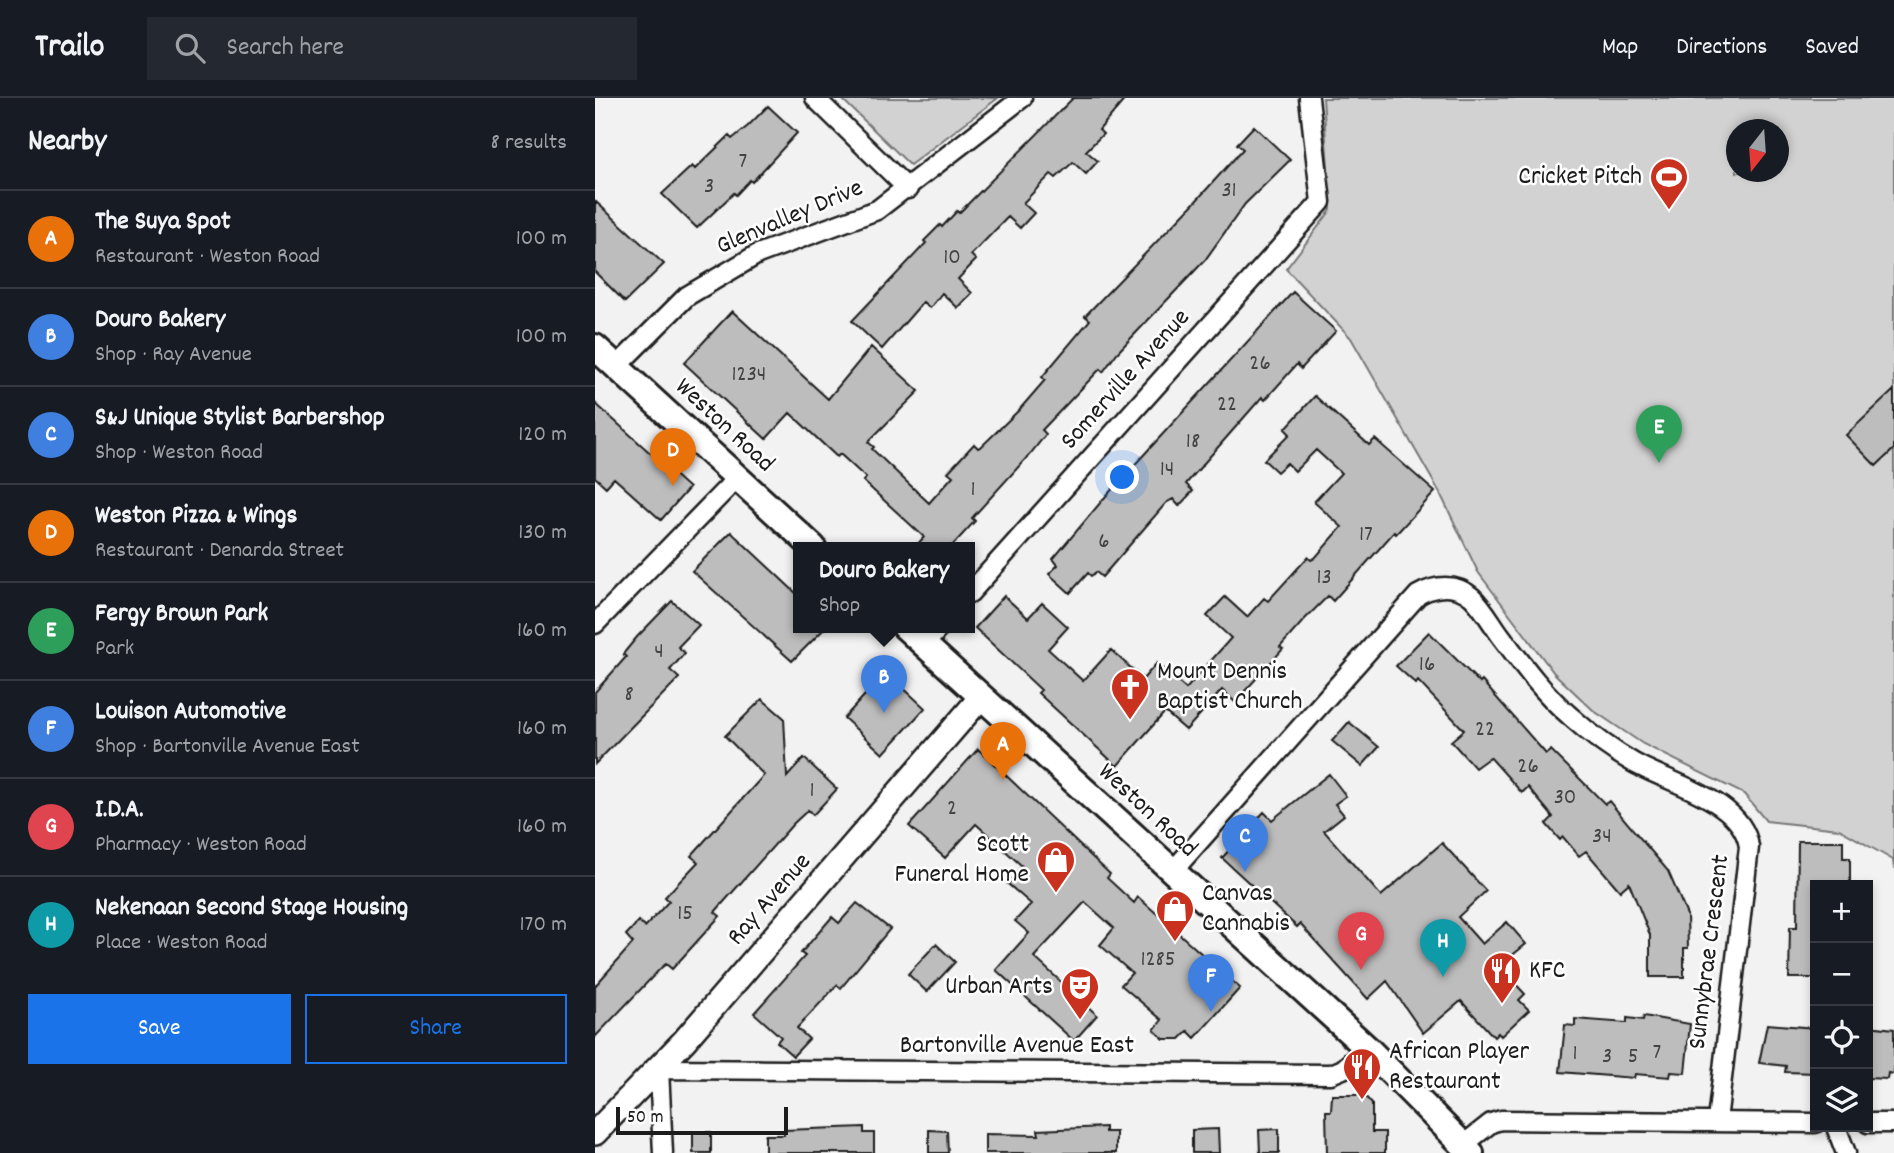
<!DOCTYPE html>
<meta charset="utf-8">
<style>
body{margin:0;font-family:Dekko,sans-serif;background:#242831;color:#f1f3f6}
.controls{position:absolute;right:21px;bottom:21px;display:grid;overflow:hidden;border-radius:0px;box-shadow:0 4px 10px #0003}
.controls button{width:63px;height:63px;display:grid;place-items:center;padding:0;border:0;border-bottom:2px solid #363941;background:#171b24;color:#f1f3f6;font:35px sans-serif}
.compass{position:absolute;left:1131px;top:21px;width:63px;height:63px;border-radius:50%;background:#171b24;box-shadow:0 4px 10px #0003;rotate:197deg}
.scale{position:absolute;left:21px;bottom:18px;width:172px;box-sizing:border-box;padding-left:7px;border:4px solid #1c1c1c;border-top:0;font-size:19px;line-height:24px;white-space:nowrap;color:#1c1c1c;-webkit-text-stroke:5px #fff;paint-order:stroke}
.you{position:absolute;left:528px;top:380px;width:24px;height:24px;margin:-18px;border:5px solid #fff;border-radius:50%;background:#1a73e8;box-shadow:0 0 0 10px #1a73e833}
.badge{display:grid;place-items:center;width:46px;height:46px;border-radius:50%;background:#1a73e8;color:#fff;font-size:23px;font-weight:700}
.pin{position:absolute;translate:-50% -58px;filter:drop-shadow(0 2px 4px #0008)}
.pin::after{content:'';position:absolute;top:37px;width:24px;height:21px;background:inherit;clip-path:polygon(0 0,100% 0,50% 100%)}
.popup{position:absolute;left:198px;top:444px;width:182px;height:91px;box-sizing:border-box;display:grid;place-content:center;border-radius:0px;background:#171b24;filter:drop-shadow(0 2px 5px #0005);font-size:23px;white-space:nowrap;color:#9ea1a6}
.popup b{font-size:26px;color:#f1f3f6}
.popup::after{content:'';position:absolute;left:50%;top:100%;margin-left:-14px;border:14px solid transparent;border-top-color:#171b24}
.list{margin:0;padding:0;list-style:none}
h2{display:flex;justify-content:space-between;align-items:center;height:91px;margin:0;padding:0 28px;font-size:30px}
h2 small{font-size:23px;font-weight:400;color:#9ea1a6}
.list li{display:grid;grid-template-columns:46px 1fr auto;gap:21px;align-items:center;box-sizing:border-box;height:98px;padding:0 28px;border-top:2px solid #363941}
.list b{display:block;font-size:26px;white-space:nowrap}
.list p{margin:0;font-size:23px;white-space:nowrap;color:#9ea1a6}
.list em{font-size:23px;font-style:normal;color:#9ea1a6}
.actions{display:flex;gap:14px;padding:21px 28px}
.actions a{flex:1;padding:16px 0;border:2px solid #1a73e8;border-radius:0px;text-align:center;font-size:24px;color:#1a73e8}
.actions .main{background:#1a73e8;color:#fff}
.icon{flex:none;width:38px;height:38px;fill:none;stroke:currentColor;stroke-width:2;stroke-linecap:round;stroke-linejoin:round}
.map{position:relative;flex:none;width:1299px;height:1055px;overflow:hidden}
header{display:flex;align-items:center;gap:42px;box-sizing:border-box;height:98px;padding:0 35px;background:#171b24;border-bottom:2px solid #363941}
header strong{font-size:33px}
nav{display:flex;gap:38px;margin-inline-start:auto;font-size:24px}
.search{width:490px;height:63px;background:#242831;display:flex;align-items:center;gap:18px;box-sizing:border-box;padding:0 24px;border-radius:0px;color:#9ea1a6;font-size:26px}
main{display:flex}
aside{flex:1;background:#171b24}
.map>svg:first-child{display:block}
</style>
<header>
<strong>Trailo</strong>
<div class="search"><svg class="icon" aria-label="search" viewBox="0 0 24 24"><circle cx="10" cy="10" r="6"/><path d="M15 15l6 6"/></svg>Search here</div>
<nav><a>Map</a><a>Directions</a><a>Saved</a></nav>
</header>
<main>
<aside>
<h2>Nearby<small>8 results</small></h2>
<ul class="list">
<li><span class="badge" style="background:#e8710a">A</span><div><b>The Suya Spot</b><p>Restaurant · Weston Road</p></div><em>100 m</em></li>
<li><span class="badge" style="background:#3f7fe0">B</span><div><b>Douro Bakery</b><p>Shop · Ray Avenue</p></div><em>100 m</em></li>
<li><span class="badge" style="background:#3f7fe0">C</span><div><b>S&amp;J Unique Stylist Barbershop</b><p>Shop · Weston Road</p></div><em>120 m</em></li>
<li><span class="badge" style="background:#e8710a">D</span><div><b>Weston Pizza &amp; Wings</b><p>Restaurant · Denarda Street</p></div><em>130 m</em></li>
<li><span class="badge" style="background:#2e9e5b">E</span><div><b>Fergy Brown Park</b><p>Park</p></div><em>160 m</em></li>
<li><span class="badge" style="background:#3f7fe0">F</span><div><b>Louison Automotive</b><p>Shop · Bartonville Avenue East</p></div><em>160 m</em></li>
<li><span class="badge" style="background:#e0444e">G</span><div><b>I.D.A.</b><p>Pharmacy · Weston Road</p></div><em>160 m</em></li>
<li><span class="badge" style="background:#0f9aa8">H</span><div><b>Nekenaan Second Stage Housing</b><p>Place · Weston Road</p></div><em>170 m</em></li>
</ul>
<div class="actions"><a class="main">Save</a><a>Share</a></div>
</aside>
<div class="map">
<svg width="1299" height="1055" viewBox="0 0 1299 1055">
<rect width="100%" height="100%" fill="#f2f2f2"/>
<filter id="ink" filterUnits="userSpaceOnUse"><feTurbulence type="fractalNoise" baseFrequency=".0143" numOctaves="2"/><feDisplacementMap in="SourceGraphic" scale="14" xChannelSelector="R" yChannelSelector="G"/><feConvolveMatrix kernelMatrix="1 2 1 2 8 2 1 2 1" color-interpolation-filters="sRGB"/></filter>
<g filter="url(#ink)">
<!-- green -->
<path fill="#d2d2d2" stroke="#777" stroke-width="2" fill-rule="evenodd" d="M246,0H403L315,67Z
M728,0H1299V771L1298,762L1244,731L1171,723L1149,696L1048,646L999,613L959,575L883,474L845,395L756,240L691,171L736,112ZM1142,32H1184V74H1142Z"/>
<!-- building -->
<path fill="#bdbdbd" stroke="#1c1c1c" stroke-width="2" d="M478,0H531L504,32L508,36L491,53L503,63L491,76L478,64L461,80L456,76L428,105L439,115L425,130L413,119L376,157L381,162L363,181L377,195L363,210L347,195L335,210L328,204L287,251L257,223L331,145L329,143L345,127L347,129L362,113L364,115Z
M173,8L202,35L157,84L155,82L141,97L139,95L102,130L67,96L97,68L100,71L134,38L137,41L153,28Z
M659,28L695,62L650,106L610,162L522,255L508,274L505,271L447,332L451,336L436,355L377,420L380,423L356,449H320L329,439L268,383L271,380L245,356L242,359L195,315L171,341L89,265L137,213L233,301L276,249L324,293L273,344L279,349L277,351L334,405L358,378L353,374L379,346L383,350L387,348L424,312L450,282L447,279L495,222L490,218L601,103L648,51L642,46Z
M0,103L69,166L30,204L0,174Z
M698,194L741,233L706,271L702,266L670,302L667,299L596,380L591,386L598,393L584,408L578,401L571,405L507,479L501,474L496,478L493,475L475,495L454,476L463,467L458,461L511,398Z
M1299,292V351L1281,368L1251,337Z
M720,298L774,347L780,341L840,394L801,436L799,434L738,503L733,498L709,522L685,549L688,551L640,604L627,592L591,632L570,614L522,668L443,595L446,592L380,530L409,498L433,520L447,505L473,529L453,551L488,583L516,552L548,581L562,565L591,591L636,540L612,518L630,499L652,519L669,500L673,503L713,459L716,462L720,460L747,429L719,404L746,375L721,352L700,373L692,365L682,374L669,362L695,336L690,331Z
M0,305L94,390L66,422L19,380L11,389L0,379Z
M136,434L203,497V529H231L197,563L97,473Z
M77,503L104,527L83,549L90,555L75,572L84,580L0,666V594L31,559L28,556L42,539Z
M834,534L885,585L887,583L951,656L956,652L1010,706L1014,703L1073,773L1092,817L1093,850H1089V879H1055V837L1034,785L1025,793L991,753L984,758L968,739L965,742L951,726L958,719L933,689L927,695L895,659L880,670L856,643L869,632L823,583L821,586L801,568Z
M291,574L330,610L288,656L249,620Z
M167,601L189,620L192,679L209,660L242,691L218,717L213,712L198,726L120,814L125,818L77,871L71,866L66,870L0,939V888L38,845L31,837L44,823L50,829L74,803L70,799L103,764L96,758L169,677L130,638Z
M754,624L784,649L767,668L737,643Z
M383,651L515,776L512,780L539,805L543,799L645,890L600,940L593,933L585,941H569L559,932L567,922L526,887L537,875L505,847L519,830L490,804L439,859L502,917L479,943L401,872L434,835L420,823L436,806L413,786L427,768L381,726L350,760L314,728Z
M734,676L751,698L740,706L749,717L729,733L786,798L847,745L891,793L863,819L887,846L912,824L931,846L904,868L930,896L924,902L934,912L906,938L903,935L899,939L866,903L828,935L792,883L773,901L705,826L702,829L627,760L669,714L677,722Z
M1203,743H1248V760H1255V787H1220V880H1194L1195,829H1202Z
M262,805L295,831L246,890L242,887L202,930L214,941L198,958L182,944L186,939L159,915L210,858L206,855L237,819L244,825Z
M341,846L360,864L332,894L313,876Z
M1049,918L1095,926L1090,975L1076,974L1075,979L1040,976L1039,980L965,974L970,927L980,928V921L1032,925V920L1048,922Z
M1172,926L1220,930V975L1190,974L1191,968L1164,965Z
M1273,928L1299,931V976L1293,975L1292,981L1273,980Z
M737,997H769L777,1006V1034H790V1055H732L731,1013H736Z
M269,1029V1035H279V1055H170V1037H189V1032Z
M510,1029V1034H521V1055H390V1036L444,1037L443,1032Z
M623,1031L624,1055H597V1032Z
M684,1031V1055H665L664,1032Z
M334,1032L352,1033L353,1055H334Z
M98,1034H116V1055H98Z"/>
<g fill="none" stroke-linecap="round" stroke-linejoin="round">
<defs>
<path id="minor" d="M220,0L313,91
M22,268L92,198L163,156L282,112L427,0
M375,495L726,104L714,0
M0,526L141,381
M330,546L345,529
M576,775L823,497C840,487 861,485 877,499C888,509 897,526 906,538C927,566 948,595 975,618C995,636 1016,652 1039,665C1076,686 1148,702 1154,749L1122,1023
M1273,1025H1299
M1241,1029L1251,1055
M868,1047L896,1025L906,1022L1220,1025
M68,1055L64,971L736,976L748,971L772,950"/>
<path id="tertiary" d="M0,1035L89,943L386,599"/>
<path id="secondary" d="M0,249L218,449
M310,529L772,950L876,1055"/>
</defs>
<!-- minor casing -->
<use href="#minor" stroke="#1c1c1c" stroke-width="23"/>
<!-- tertiary casing -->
<use href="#tertiary" stroke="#1c1c1c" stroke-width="28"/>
<!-- secondary casing -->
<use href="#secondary" stroke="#1c1c1c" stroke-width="30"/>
<!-- minor -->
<use href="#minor" stroke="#fff" stroke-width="18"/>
<!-- tertiary -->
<use href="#tertiary" stroke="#fff" stroke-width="23"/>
<!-- secondary -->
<use href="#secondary" stroke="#fff" stroke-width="24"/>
</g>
</g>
<!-- icons -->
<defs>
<symbol id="stadium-pin" viewBox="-11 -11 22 30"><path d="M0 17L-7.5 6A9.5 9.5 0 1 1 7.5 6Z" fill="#c8321e" stroke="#fff"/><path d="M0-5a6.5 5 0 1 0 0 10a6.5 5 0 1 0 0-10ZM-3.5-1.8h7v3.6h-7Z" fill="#fff"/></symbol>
<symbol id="church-pin" viewBox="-11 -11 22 30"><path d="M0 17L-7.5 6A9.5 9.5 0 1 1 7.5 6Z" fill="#c8321e" stroke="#fff"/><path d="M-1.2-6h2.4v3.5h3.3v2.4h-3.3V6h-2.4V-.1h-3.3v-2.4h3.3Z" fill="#fff"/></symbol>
<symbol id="shop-pin" viewBox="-11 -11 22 30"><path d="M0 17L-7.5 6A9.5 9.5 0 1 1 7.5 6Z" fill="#c8321e" stroke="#fff"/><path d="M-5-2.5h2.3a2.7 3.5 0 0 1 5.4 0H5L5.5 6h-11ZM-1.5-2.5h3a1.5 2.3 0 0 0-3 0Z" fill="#fff"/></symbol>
<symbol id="restaurant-pin" viewBox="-11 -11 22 30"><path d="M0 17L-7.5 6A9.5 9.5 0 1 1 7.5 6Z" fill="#c8321e" stroke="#fff"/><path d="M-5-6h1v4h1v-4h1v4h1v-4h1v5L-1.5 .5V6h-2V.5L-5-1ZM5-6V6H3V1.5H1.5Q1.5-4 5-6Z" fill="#fff"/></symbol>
<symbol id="theatre-pin" viewBox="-11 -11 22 30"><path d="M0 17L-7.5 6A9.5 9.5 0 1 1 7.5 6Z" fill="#c8321e" stroke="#fff"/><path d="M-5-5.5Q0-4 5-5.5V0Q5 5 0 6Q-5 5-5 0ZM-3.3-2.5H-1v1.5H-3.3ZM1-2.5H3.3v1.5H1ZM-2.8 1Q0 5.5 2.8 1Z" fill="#fff"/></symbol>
</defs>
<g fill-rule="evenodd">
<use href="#stadium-pin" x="1052" y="57" width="44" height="60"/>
<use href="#church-pin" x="513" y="567" width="44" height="60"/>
<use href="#shop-pin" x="439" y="740" width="44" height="60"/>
<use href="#shop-pin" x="558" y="789" width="44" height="60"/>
<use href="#restaurant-pin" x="885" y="851" width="44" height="60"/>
<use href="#theatre-pin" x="463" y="867" width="44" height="60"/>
<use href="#restaurant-pin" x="745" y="947" width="44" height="60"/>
</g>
<g text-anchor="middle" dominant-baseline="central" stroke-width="5" stroke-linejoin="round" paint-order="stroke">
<!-- number labels -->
<g font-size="23" fill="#444">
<text x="148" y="64">7</text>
<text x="114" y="89">3</text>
<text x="634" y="93">31</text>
<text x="357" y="160">10</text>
<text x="665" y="266">26</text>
<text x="154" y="277">1234</text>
<text x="632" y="307">22</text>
<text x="598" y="344">18</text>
<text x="572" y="372">14</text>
<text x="378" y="392">1</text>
<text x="771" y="437">17</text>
<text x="509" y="444">6</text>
<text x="729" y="480">13</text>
<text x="64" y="554">4</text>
<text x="832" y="567">16</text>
<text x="34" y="597">8</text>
<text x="890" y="632">22</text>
<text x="933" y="669">26</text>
<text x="217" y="693">1</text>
<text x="970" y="700">30</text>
<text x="357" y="711">2</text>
<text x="1007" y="739">34</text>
<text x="90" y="816">15</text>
<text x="563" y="862">1285</text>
<text x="1062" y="955">7</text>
<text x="980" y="956">1</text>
<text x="1012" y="959">3</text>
<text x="1038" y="959">5</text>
</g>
<!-- poi labels -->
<g font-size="26" fill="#1c1c1c" stroke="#fff" text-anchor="start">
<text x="1047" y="79" text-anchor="end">Cricket Pitch</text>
<text x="562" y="574">Mount Dennis<tspan x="562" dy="30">Baptist Church</tspan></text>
<text x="434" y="747" text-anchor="end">Scott<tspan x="434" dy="30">Funeral Home</tspan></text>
<text x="607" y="796">Canvas<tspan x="607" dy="30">Cannabis</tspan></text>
<text x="934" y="873">KFC</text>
<text x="458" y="889" text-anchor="end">Urban Arts</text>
<text x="794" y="954">African Player<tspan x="794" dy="30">Restaurant</tspan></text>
</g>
<!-- street labels -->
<g font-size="26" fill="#1c1c1c" stroke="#fff">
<text transform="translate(195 120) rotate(-23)">Glenvalley Drive</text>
<text transform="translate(531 282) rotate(-48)">Somerville Avenue</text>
<text transform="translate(129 328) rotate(43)">Weston Road</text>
<text transform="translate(552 713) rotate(43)">Weston Road</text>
<text transform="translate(175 802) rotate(-49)">Ray Avenue</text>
<text transform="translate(1115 854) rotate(-83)">Sunnybrae Crescent</text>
<text x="422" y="948">Bartonville Avenue East</text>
</g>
</g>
</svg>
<div class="controls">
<button>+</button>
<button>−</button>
<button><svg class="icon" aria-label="locate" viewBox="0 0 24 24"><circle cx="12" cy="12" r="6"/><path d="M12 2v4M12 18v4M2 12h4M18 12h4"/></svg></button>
<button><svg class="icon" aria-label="layers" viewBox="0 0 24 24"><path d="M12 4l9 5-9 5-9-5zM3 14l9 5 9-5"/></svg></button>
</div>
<svg class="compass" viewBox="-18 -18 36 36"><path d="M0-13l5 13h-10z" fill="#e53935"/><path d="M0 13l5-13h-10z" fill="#9ea1a6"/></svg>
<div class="scale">50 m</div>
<div class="you"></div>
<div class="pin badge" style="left:408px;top:682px;background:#e8710a">A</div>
<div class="pin badge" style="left:289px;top:615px;background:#3f7fe0">B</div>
<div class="popup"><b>Douro Bakery</b>Shop</div>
<div class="pin badge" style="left:650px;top:774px;background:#3f7fe0">C</div>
<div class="pin badge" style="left:78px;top:388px;background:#e8710a">D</div>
<div class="pin badge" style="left:1064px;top:365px;background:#2e9e5b">E</div>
<div class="pin badge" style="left:616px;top:914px;background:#3f7fe0">F</div>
<div class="pin badge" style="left:766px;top:872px;background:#e0444e">G</div>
<div class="pin badge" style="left:848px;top:879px;background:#0f9aa8">H</div>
</div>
</main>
